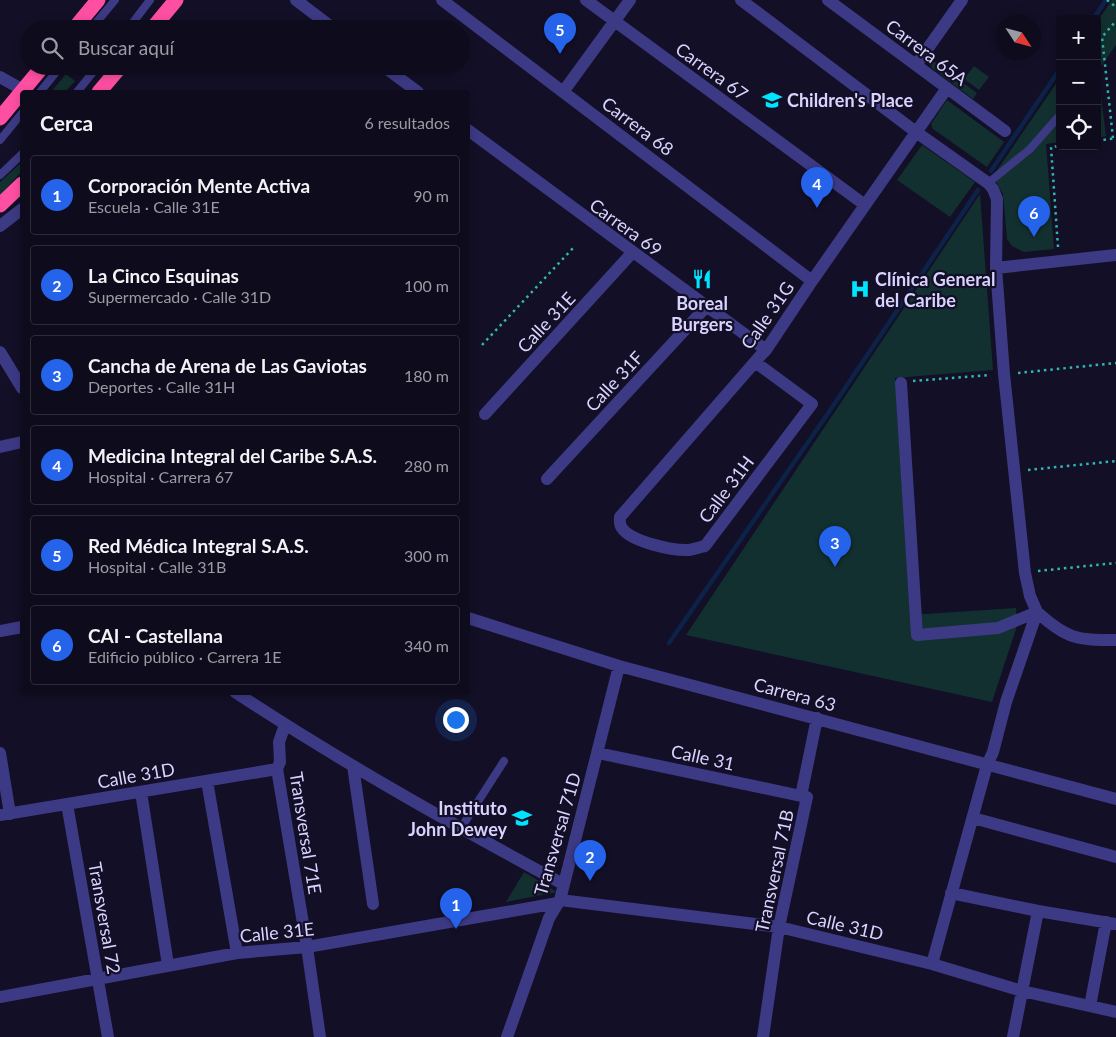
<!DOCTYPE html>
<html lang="es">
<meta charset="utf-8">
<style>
body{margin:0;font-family:Lato,sans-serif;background:#1c1929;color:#f1f3f6}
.controls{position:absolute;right:15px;top:15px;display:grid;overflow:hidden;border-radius:5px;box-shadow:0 2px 8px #0003}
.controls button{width:45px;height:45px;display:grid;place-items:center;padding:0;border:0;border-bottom:1px solid #2e2b3b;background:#0e0b1c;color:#f1f3f6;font:25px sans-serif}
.compass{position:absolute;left:996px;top:15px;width:45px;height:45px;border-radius:50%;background:#0e0b1c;box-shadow:0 2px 8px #0003;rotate:126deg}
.you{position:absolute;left:455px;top:719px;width:18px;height:18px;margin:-12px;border:4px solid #fff;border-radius:50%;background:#1a73e8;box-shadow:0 0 0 8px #1a73e833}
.badge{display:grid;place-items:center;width:32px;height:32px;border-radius:50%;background:#2563eb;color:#fff;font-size:16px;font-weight:700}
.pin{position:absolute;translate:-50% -41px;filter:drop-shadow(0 1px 2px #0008)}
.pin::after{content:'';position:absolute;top:26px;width:18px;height:15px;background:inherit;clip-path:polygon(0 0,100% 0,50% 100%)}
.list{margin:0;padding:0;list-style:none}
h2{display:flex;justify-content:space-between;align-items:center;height:65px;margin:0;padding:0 20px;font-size:21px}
h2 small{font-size:16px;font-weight:400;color:#9b9ba3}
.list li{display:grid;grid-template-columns:32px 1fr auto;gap:15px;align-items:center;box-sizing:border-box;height:80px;margin:0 10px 10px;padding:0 10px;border:1px solid #2e2b3b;border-radius:5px}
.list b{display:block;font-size:19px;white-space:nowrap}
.list p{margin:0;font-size:16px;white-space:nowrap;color:#9b9ba3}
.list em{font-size:16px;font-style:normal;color:#9b9ba3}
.icon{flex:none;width:28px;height:28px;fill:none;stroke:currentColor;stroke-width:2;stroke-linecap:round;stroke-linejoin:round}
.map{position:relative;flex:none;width:1116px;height:1037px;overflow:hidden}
.search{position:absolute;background:#0e0b1c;box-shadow:0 2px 8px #0003;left:20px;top:20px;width:450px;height:55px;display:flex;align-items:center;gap:12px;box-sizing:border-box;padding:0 18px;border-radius:28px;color:#9b9ba3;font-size:19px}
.panel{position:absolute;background:#0e0b1c;box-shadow:0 2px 8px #0003;left:20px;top:90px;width:450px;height:605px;border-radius:5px}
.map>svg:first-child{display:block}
</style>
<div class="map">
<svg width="1116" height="1037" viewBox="0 0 1116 1037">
<rect width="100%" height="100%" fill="#130f26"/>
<!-- green -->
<path fill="#12302f" d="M1112,0H1116V45L1098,71L1106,136L1097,138V22Z
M932,60L977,93L973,99L932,68L930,64Z
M974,66L989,77L979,90L964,79Z
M66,74L75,81L65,92H51Z
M1060,78V142L1046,144L1054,249L1024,252L1012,246L1007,239L1003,194L993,176Z
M947,100L1004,142L987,167L933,129L931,124Z
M922,145L975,182L950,217L897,180Z
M22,162V171L0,195V182Z
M980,194L993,370L895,378L910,615L1016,608L1017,626L992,702L686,635Z
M524,872L557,892L506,902Z"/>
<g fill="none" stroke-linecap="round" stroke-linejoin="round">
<!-- stream -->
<path stroke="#0c2248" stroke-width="4.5" d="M1093,19L1106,0
M991,171L1060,69
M669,643L833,406L978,190"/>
<!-- path -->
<path stroke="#2fb8b0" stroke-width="2.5" stroke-dasharray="2.5 4" stroke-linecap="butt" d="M1107,0L1116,7
M110,29L112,25
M76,71L80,66
M1113,138L1102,37L1116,21
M1097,141L1116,138
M1058,247L1051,147L1060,146
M482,345L575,246
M1018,373L1116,363
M913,381L990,375
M1028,470L1116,461
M1038,571L1116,563"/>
<!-- lane -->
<path stroke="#3d3a85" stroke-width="8" d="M91,29L115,0
M128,29L150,0
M40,92L61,66
M77,92L98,66
M0,140L22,113
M0,175L22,154
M988,183L1030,149L1060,115
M461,828L504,761"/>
<!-- street -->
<path stroke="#3d3a85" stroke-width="12" d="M296,0L334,29
M442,0L812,281
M586,0L865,205
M741,0L916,132L988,183L993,189L997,199L996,268L1004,374L1025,573L1030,596L1037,612L1006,702L993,752L987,765L932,964
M828,0L1005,131
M916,65L962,0
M383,66L418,92
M0,77L23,90
M563,92L630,0
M468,130L766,350
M0,226L22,209
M996,268L1116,255
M0,352L22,388
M755,362L812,404L705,546C700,547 695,549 689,550C674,551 631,542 622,528C619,525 620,521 620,517L761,355L766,350L812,281L947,88
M901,383L917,635L998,628L1037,612C1067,639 1076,640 1116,640
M485,414L632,253
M0,447L22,442
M547,479L706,307
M468,618L619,666L1116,799
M0,631L22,627
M235,692C341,762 452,824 563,884
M285,725L279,742L280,762L277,769L307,947L320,1037
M0,753L10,814
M598,753L801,796
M353,766L373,904
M207,781L237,953
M141,792L168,965
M67,804L108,1037
M0,815L277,769
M973,818L1116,857
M951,893L1038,911L1116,924
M560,900L779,927L932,964L1022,991L1116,1012
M0,997L237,953L307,947L558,903
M1090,1006L1106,922
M507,1037L549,918L560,900L619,666
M763,1037L779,927L807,797L801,796L817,718
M1013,1037L1038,911"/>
<!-- highway -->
<path stroke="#ff4fa3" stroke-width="15" d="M74,29L98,0
M152,29L176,0
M99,92L121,66
M0,118L43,66
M0,205L22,184"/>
</g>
<!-- icons -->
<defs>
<symbol id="school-bare" viewBox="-9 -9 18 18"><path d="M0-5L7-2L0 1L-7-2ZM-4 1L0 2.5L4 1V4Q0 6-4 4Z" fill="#00e5ff" stroke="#130f26" stroke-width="2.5" paint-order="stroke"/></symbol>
<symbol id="restaurant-bare" viewBox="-9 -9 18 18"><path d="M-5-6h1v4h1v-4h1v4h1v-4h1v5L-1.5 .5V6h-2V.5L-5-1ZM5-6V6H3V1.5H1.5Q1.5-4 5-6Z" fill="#00e5ff" stroke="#130f26" stroke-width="2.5" paint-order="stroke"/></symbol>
<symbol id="hospital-bare" viewBox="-9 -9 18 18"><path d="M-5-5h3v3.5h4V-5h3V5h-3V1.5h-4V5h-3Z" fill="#00e5ff" stroke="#130f26" stroke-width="2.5" paint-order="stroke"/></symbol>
</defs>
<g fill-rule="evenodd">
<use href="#school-bare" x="758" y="86" width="28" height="28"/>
<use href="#restaurant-bare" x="688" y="265" width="28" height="28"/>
<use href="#hospital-bare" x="846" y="275" width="28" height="28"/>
<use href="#school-bare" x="508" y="804" width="28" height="28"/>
</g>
<g text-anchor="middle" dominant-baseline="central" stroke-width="4.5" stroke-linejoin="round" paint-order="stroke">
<!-- street labels -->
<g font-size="18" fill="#d9d4ff" stroke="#130f26">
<text transform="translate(927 52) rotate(37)">Carrera 65A</text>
<text transform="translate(712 71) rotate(36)">Carrera 67</text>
<text transform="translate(638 126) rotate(37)">Carrera 68</text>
<text transform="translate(626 227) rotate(36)">Carrera 69</text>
<text transform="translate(767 315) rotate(-55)">Calle 31G</text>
<text transform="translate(546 322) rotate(-47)">Calle 31E</text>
<text transform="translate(614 381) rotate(-47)">Calle 31F</text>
<text transform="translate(726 489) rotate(-53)">Calle 31H</text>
<text transform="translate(795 694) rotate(15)">Carrera 63</text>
<text transform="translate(703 757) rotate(12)">Calle 31</text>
<text transform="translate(136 775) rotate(-10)">Calle 31D</text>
<text transform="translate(306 833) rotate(81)">Transversal 71E</text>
<text transform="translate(557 834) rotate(-74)">Transversal 71D</text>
<text transform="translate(774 871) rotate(-78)">Transversal 71B</text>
<text transform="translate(105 918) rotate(80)">Transversal 72</text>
<text transform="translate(845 925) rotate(13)">Calle 31D</text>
<text transform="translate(277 932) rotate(-6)">Calle 31E</text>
</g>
<!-- poi labels -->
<g font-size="18" font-weight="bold" fill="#d9d4ff" stroke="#130f26" text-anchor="start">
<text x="787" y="100">Children's Place</text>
<text x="875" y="279">Clínica General<tspan x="875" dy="21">del Caribe</tspan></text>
<text x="702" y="303" text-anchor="middle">Boreal<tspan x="702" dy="21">Burgers</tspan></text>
<text x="507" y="808" text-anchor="end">Instituto<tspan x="507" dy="21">John Dewey</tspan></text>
</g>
</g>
</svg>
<div class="controls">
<button>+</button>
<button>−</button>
<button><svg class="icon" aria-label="locate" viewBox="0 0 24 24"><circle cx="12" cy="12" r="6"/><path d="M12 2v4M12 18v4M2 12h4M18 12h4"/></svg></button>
</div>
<svg class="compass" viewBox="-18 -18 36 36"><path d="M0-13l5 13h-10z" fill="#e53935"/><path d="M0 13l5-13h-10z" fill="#9b9ba3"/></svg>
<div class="you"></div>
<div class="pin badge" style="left:456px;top:929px">1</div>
<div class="pin badge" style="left:590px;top:881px">2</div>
<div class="pin badge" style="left:835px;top:567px">3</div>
<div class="pin badge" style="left:817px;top:208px">4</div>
<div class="pin badge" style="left:560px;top:54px">5</div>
<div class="pin badge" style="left:1034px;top:237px">6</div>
<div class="search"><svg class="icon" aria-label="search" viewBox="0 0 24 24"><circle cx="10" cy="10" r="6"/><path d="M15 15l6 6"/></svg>Buscar aquí</div>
<section class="panel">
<h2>Cerca<small>6 resultados</small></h2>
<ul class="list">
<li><span class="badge">1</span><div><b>Corporación Mente Activa</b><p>Escuela · Calle 31E</p></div><em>90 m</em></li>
<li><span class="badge">2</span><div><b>La Cinco Esquinas</b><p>Supermercado · Calle 31D</p></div><em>100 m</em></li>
<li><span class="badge">3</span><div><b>Cancha de Arena de Las Gaviotas</b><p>Deportes · Calle 31H</p></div><em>180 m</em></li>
<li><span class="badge">4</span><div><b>Medicina Integral del Caribe S.A.S.</b><p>Hospital · Carrera 67</p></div><em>280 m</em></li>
<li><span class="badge">5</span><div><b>Red Médica Integral S.A.S.</b><p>Hospital · Calle 31B</p></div><em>300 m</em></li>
<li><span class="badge">6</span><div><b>CAI - Castellana</b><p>Edificio público · Carrera 1E</p></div><em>340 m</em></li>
</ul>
</section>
</div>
